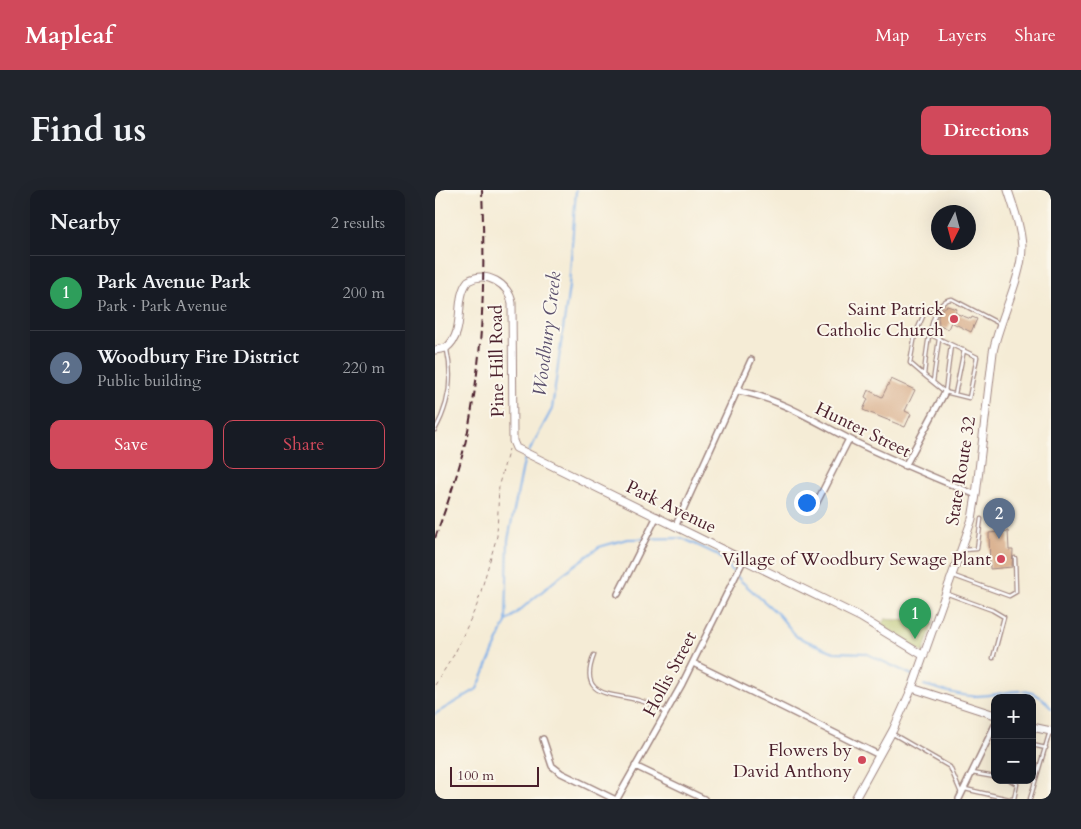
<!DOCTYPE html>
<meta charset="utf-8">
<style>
body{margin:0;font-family:Cardo,serif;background:#20242c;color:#f1f3f6}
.controls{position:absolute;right:15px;bottom:15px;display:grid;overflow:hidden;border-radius:10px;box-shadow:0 5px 20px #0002}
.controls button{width:45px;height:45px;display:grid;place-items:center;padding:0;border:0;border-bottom:1px solid #363941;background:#171b24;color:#f1f3f6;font:25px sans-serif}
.compass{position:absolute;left:496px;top:15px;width:45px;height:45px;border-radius:50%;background:#171b24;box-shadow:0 5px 20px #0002;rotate:186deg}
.scale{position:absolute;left:15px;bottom:12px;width:89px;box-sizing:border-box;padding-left:5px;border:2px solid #4a1f2b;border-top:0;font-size:14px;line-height:18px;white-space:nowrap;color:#4a1f2b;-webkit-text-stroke:4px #fbf7ec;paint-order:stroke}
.you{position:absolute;left:371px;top:312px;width:18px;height:18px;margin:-12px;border:4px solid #fff;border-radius:50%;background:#1a73e8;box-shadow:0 0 0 8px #1a73e833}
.badge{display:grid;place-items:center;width:32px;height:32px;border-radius:50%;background:#d1495b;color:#fff;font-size:16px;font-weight:700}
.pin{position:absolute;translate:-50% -41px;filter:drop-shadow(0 1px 2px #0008)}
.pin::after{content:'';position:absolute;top:26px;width:18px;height:15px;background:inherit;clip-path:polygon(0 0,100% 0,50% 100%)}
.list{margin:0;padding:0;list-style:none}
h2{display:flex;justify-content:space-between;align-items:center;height:65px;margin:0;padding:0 20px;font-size:21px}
h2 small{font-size:16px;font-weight:400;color:#9ea1a6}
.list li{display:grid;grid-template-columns:32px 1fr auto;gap:15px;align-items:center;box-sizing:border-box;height:75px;padding:0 20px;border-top:1px solid #363941}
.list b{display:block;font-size:19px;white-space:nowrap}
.list p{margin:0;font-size:16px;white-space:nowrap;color:#9ea1a6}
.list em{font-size:16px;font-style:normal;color:#9ea1a6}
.actions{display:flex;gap:10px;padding:15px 20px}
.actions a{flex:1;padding:11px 0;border:1px solid #d1495b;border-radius:10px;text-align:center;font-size:18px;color:#d1495b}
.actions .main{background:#d1495b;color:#fff}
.map{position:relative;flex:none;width:616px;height:609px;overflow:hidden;border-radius:10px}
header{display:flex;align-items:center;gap:30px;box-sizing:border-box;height:70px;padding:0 25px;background:#d1495b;color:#fff}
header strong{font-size:24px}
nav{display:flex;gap:28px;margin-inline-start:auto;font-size:18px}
.intro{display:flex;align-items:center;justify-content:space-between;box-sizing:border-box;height:120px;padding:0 30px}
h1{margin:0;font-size:35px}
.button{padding:12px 22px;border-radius:10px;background:#d1495b;color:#fff;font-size:18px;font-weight:700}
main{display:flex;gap:30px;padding:0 30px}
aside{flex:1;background:#171b24;border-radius:10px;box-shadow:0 5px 20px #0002}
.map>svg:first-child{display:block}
</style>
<header>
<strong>Mapleaf</strong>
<nav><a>Map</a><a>Layers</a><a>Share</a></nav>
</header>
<div class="intro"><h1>Find us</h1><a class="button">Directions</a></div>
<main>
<aside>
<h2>Nearby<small>2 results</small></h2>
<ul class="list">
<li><span class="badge" style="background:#2e9e5b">1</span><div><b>Park Avenue Park</b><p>Park · Park Avenue</p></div><em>200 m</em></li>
<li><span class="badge" style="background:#5c6f8a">2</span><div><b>Woodbury Fire District</b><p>Public building</p></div><em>220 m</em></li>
</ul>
<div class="actions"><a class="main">Save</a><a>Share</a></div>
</aside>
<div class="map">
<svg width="616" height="609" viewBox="0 0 616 609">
<rect width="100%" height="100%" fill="#fbf7ec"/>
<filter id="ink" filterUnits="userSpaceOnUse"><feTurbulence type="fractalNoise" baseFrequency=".02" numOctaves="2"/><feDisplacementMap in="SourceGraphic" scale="10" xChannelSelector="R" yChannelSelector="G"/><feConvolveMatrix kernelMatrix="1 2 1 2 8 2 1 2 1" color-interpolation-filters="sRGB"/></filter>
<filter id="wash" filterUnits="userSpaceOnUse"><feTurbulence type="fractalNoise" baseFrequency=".0096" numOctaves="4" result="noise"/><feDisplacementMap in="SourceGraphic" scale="20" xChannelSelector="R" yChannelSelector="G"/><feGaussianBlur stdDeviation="1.12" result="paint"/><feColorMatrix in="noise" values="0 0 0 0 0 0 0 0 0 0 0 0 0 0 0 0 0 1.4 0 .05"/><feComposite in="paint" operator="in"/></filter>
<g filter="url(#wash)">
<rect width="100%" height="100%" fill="#f5ecd6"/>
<!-- green -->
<path fill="#afbc5e" stroke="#7c6e44" d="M450,429L498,433L488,463L446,435Z"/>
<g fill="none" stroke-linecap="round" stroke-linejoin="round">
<!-- stream -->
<path stroke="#7dafe9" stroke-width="2" d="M72,431L129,383L164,357L192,349L247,348L281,364L291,373L305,390L343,424L362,447L399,462L430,463L477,485
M489,495C505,499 523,506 538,506C570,507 594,488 616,518
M0,524L42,499L71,432L73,350L89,271L117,219L134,96L141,0"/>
</g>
<g id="blocks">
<!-- building -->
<path fill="#dbb493" d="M512,116L522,119L520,123L536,129L537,127L542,129L536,142L516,132L513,139L504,136L503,127L506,120Z
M456,189L480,200L470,221L476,224L470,237L428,220L433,209L430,207L433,200L447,207Z
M573,341L574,360H578L577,377L555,379L554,343Z"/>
</g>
</g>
<g filter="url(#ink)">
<use href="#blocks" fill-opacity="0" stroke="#a08680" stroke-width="1"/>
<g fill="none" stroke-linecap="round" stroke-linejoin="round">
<defs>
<path id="lane" d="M494,144L542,167L534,208L510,202L489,185C491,167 494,110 517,109L565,134
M489,185L475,173L480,145L489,124L492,122L502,123
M498,192L504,149
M510,202L516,155
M520,204L529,160
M0,240C14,215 18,188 12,160
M528,360L542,359L546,329
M519,386L574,406L581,402L580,368
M513,404L557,420L569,427L558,468
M159,465C141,511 182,502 209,512C217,514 224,519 231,522
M458,544L515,577L526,603
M597,555L611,558
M537,583L560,587
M575,590L582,594L579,609H576
M530,599L574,609
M595,609L615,541"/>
<path id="street" d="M303,201C345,208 384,234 422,253C461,272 501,288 541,305
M470,276L510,202
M381,314L414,249
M241,335L316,170
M183,404L222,326
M258,473L444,565
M108,549L117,576L126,583L179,609
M200,576L269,609
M182,609L247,494L309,369
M524,609L560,535"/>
<path id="secondary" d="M0,160L11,158C32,142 18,110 33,91C51,80 74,94 77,113L78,251L81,258L425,427L489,466
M477,498L560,525
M597,537L616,541
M420,609L458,540L477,498L537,329L541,305L558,162C564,130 587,88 587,57C586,37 579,19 573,0"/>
</defs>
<!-- lane casing -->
<use href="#lane" stroke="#a08680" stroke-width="5"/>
<!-- street casing -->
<use href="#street" stroke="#a08680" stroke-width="8"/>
<!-- secondary casing -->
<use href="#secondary" stroke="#a08680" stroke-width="9"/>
<!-- path -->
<path stroke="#a08680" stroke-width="1" stroke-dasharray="4 4" stroke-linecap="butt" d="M0,495L20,463L42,415L62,346L64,294L74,259"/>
<!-- lane -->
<use href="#lane" stroke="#fff" stroke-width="2.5"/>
<!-- street -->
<use href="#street" stroke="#fff" stroke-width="5"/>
<!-- secondary -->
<use href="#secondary" stroke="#fff" stroke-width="7"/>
<!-- rail -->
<path stroke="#4a1f2b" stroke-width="2" stroke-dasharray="8 4" stroke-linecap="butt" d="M0,348C13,312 27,274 34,235C49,157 50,79 47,0"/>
</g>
</g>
<!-- markers -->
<g fill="#d1495b" stroke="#fbf7ec" stroke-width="2">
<circle cx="519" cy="129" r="5"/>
<circle cx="566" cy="369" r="5"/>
<circle cx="427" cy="570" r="5"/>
</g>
<g text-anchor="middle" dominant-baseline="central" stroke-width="4" stroke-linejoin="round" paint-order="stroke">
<!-- poi labels -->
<g font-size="18" fill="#4a1f2b" stroke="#fbf7ec" text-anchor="end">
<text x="509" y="119">Saint Patrick<tspan x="509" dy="21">Catholic Church</tspan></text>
<text x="556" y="369">Village of Woodbury Sewage Plant</text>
<text x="417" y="560">Flowers by<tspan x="417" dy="21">David Anthony</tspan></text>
</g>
<!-- street labels -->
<g font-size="18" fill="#4a1f2b" stroke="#fbf7ec">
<text transform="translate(62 171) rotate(-91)">Pine Hill Road</text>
<text transform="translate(428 240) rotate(26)">Hunter Street</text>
<text transform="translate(526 281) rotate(-81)">State Route 32</text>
<text transform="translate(236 317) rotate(26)">Park Avenue</text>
<text transform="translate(235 484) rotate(-62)">Hollis Street</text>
</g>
<!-- water labels -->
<g font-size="19" font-style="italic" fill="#5c516e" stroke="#fbf7ec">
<text transform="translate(112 144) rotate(-83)">Woodbury Creek</text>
</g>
</g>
</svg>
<div class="controls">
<button>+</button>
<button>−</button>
</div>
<svg class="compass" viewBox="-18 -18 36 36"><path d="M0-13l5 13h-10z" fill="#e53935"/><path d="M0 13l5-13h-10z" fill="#9ea1a6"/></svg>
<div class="scale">100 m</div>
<div class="you"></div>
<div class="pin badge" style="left:480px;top:449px;background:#2e9e5b">1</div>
<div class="pin badge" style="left:564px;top:349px;background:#5c6f8a">2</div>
</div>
</main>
